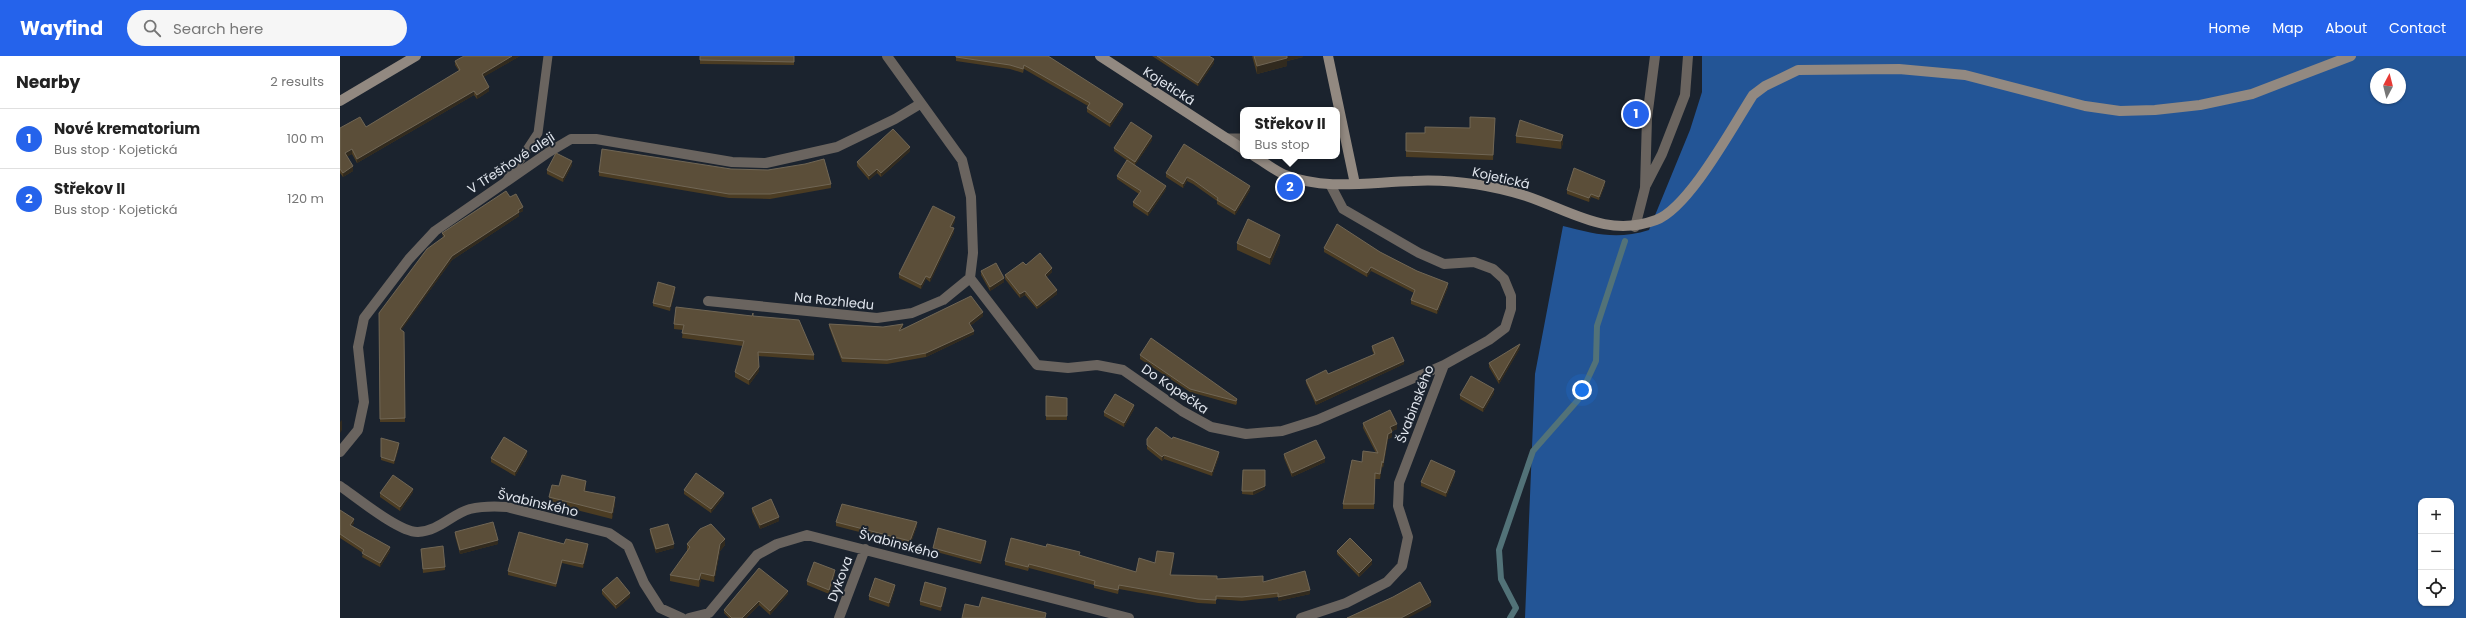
<!DOCTYPE html>
<meta charset="utf-8">
<style>
body{margin:0;font-family:Poppins,sans-serif;background:#f6f6f6;color:#222}
.controls{position:absolute;right:12px;bottom:12px;display:grid;overflow:hidden;border-radius:8px;box-shadow:0 1px 3px #0004}
.controls button{width:36px;height:36px;display:grid;place-items:center;padding:0;border:0;border-bottom:1px solid #e0e0e0;background:#fff;color:#222;font:20px sans-serif}
.compass{position:absolute;left:2030px;top:12px;width:36px;height:36px;border-radius:50%;background:#fff;box-shadow:0 1px 3px #0004;rotate:7deg}
.you{position:absolute;left:1242px;top:334px;width:14px;height:14px;margin:-10px;border:3px solid #fff;border-radius:50%;background:#1a73e8;box-shadow:0 0 0 6px #1a73e833}
.badge{display:grid;place-items:center;width:26px;height:26px;border-radius:50%;background:#2563eb;color:#fff;font-size:13px;font-weight:700}
.pin{position:absolute;translate:-50% -50%;border:2px solid #fff;box-shadow:0 1px 4px #0006}
.popup{position:absolute;left:900px;top:51px;width:100px;height:52px;box-sizing:border-box;display:grid;place-content:center;border-radius:8px;background:#fff;filter:drop-shadow(0 1px 3px #0005);font-size:13px;white-space:nowrap;color:#767676}
.popup b{font-size:15px;color:#222}
.popup::after{content:'';position:absolute;left:50%;top:100%;margin-left:-8px;border:8px solid transparent;border-top-color:#fff}
.list{margin:0;padding:0;list-style:none}
h2{display:flex;justify-content:space-between;align-items:center;height:52px;margin:0;padding:0 16px;font-size:17px}
h2 small{font-size:13px;font-weight:400;color:#767676}
.list li{display:grid;grid-template-columns:26px 1fr auto;gap:12px;align-items:center;box-sizing:border-box;height:60px;padding:0 16px;border-top:1px solid #e0e0e0}
.list b{display:block;font-size:15px;white-space:nowrap}
.list p{margin:0;font-size:13px;white-space:nowrap;color:#767676}
.list em{font-size:13px;font-style:normal;color:#767676}
.icon{flex:none;width:22px;height:22px;fill:none;stroke:currentColor;stroke-width:2;stroke-linecap:round;stroke-linejoin:round}
.map{position:relative;flex:none;width:2126px;height:562px;overflow:hidden}
header{display:flex;align-items:center;gap:24px;box-sizing:border-box;height:56px;padding:0 20px;background:#2563eb;color:#fff}
header strong{font-size:19px}
nav{display:flex;gap:22px;margin-inline-start:auto;font-size:14px}
.search{width:280px;height:36px;background:#f6f6f6;display:flex;align-items:center;gap:10px;box-sizing:border-box;padding:0 14px;border-radius:22px;color:#767676;font-size:15px}
main{display:flex}
aside{flex:1;background:#fff}
.map>svg:first-child{display:block}
</style>
<header>
<strong>Wayfind</strong>
<div class="search"><svg class="icon" aria-label="search" viewBox="0 0 24 24"><circle cx="10" cy="10" r="6"/><path d="M15 15l6 6"/></svg>Search here</div>
<nav><a>Home</a><a>Map</a><a>About</a><a>Contact</a></nav>
</header>
<main>
<aside>
<h2>Nearby<small>2 results</small></h2>
<ul class="list">
<li><span class="badge">1</span><div><b>Nové krematorium</b><p>Bus stop · Kojetická</p></div><em>100 m</em></li>
<li><span class="badge">2</span><div><b>Střekov II</b><p>Bus stop · Kojetická</p></div><em>120 m</em></li>
</ul>
</aside>
<div class="map">
<svg width="2126" height="562" viewBox="0 0 2126 562">
<rect width="100%" height="100%" fill="#1b232e"/>
<!-- forest -->
<path fill="#235596" fill-rule="evenodd" d="M1362,0H2126V562H1185L1195,318L1223,170C1254,178 1277,184 1309,174L1350,74L1362,36ZM2036,18H2060V42H2036ZM2081,445H2111V547H2081Z"/>
<g fill="none" stroke-linecap="round" stroke-linejoin="round">
<!-- stream -->
<path stroke="#527278" stroke-width="6" d="M1170,562L1176,552L1161,523L1159,494L1193,395L1238,344L1256,305L1257,270L1285,185"/>
<!-- lane -->
<path stroke="#6a645f" stroke-width="9" d="M885,82H903
M167,124L198,77L208,0"/>
<!-- street -->
<path stroke="#6a645f" stroke-width="10" d="M547,0L622,104L631,141L633,197L630,222
M1306,129L1322,98L1345,39L1348,0
M1295,171L1305,132L1307,62L1315,0
M630,222L697,309L728,312L757,309L783,314L842,355L871,371L906,378L942,375L977,364L1104,309L1149,284L1165,272L1171,253V240L1164,223L1153,213L1134,206L1104,208L1079,197L1003,153L991,130
M368,245L537,262L572,257L603,244L630,222
M0,396L18,374L24,346L18,291L24,262L69,203L95,175L209,96L231,83H256L392,106L426,107L497,91L555,63L580,48
M0,430C16,441 60,477 78,476C99,475 112,458 130,453C143,450 154,450 167,451L269,477L288,490L304,527L320,552L342,562
M349,562L369,557L417,499L437,488L467,479L789,562
M499,562L525,493
M961,562L1006,547L1047,526L1062,510L1068,481L1058,450L1059,427L1104,309"/>
<!-- secondary -->
<path stroke="#928981" stroke-width="10" d="M760,0L903,93
M988,0L1015,128
M0,45L76,0
M914,100C924,106 934,114 945,119C986,135 1030,126 1073,125C1112,123 1150,129 1186,140C1231,155 1267,182 1316,164C1349,152 1393,70 1413,39L1425,30L1458,14L1559,13L1625,19L1745,50L1780,55L1815,54L1860,49L1912,38L2011,0"/>
</g>
<!-- wall -->
<path fill="#4b3c23" d="M180,0L143,21L149,35L137,43L134,39L17,107L12,98L7,100L13,115L3,121L0,117V72L26,71L119,15L115,9V5Z
M360,0H454V9L360,8Z
M616,0H708L783,51L770,71L747,56V52L748,50L684,13L683,17L670,13L616,5Z
M812,0H869L874,7L858,30Z
M912,0H963V1L947,5V10L917,18Z
M1155,68L1153,104L1066,101V77H1085L1130,72Z
M1223,79V87L1221,93L1176,87V80Z
M812,84L795,109L826,133L808,160L793,150V146L799,138L777,123V120L792,108L774,95V92Z
M570,95L541,121L537,117L529,124L517,110V106Z
M232,109L223,126L207,118V114Z
M391,113L491,128V132L430,143L389,142L259,120V116Z
M826,117L910,134L895,159L877,148V145L853,128L847,125L843,132L826,121Z
M1265,129L1259,144L1251,141L1249,146L1227,138V134Z
M170,141L183,155L179,157V160L112,204L61,274L64,276L65,366H40L39,257L103,181L102,177Z
M615,165L612,171L614,176L590,226L586,223L581,233L559,222V218Z
M940,186L930,209L897,194V187Z
M984,192L1040,196L1077,215L1108,231L1097,258L1071,248V244L1074,237L1031,215L1027,221L984,196Z
M686,209L712,216L706,221L717,238L697,253L685,239L680,242L665,223V219Z
M641,215L664,226L650,235L641,219Z
M335,235L330,255L313,250V247Z
M413,260L474,299V304L418,300L419,315L409,329L395,321V316L403,290L342,282L343,274L334,273V268Z
M643,260L630,270L634,278L586,301L547,308L502,306L489,271V268L543,271H563L561,274Z
M1032,290L1064,308L976,349L966,327V324L988,318L1034,299L1032,294Z
M1180,292L1159,328L1149,311V307Z
M800,299L897,343V347L896,349L850,336L800,303Z
M1154,337L1143,356L1120,343V339Z
M706,340L727,342V364H706Z
M794,353L784,371L764,360V356Z
M1023,367L1057,373L1052,375V381L1048,383L1043,412L1042,410L1040,423H1035L1034,453H1003V448L1022,406L1036,397L1023,372Z
M41,382L59,391L54,408L41,404Z
M807,383H832L879,400L872,420L824,403L822,405L807,393Z
M944,398L985,406L952,421L944,402Z
M187,399L175,420L151,406V402Z
M903,414L925,433L913,439L902,438Z
M1115,419L1106,441L1081,430V426Z
M219,430L246,432L245,435L275,448L272,463L209,447V441Z
M344,434L384,440L371,457L344,438Z
M73,436L60,455L40,441V437Z
M412,452L439,465L420,473L412,456Z
M0,454L14,467L12,470L50,495L40,511L22,501L23,497L0,482Z
M496,466L577,470L570,489L496,470Z
M310,473L334,492L316,497L310,477Z
M115,476L158,488L120,498L115,480Z
M224,488L248,492L243,512L222,507L216,531L168,519V515Z
M347,488L385,489L380,495L374,526L361,523L359,531L330,525V519L348,495L347,494Z
M646,489L641,508L593,495V492Z
M81,493L105,511V514L83,517Z
M997,495L1032,508L1019,521L997,498Z
M740,500L796,516L815,507L834,501L831,519L923,526L970,538L938,545V541L902,545L876,543V548L858,547L779,533L778,538L754,532V529L689,512L688,515L665,509V505Z
M495,518L489,538L467,529V525Z
M555,533L549,551L529,544V540Z
M262,534L290,541L276,553L262,538Z
M606,535L601,555L580,549V545Z
M448,538L430,559L419,549L406,562H389L384,557V554Z"/>
<!-- shaded-wall -->
<path fill="#312a1e" d="M172,0H180L142,22V18Z
M946,0H963V1L947,5V10L917,18V10Z
M874,3V7L858,30V27Z
M149,31V35L137,43V39Z
M134,35V39L17,107V103Z
M783,48V51L770,71V67Z
M1223,79V87L1221,93V85Z
M812,80V84L795,109V106Z
M570,91V95L541,121V117Z
M12,93V98L5,102V97Z
M232,105V109L223,126V122Z
M13,110V115L3,121V117Z
M537,113V117L529,124V120Z
M847,121V125L843,132V128Z
M1265,125V129L1259,144V141Z
M826,130V133L808,160V156Z
M910,130V134L895,159V155Z
M1251,138V141L1249,146V142Z
M183,151V155L179,157V160L112,204L60,276V273L112,200Z
M615,161V165L610,174V171Z
M614,172V176L590,226V222Z
M940,179V186L930,209V202Z
M1031,211V215L1027,221V217Z
M712,212V216L705,223V219Z
M586,220V223L581,233V229Z
M664,222V226L650,235V231Z
M1108,227V231L1097,258V254Z
M335,231V235L330,255V251Z
M717,234V238L697,253V250Z
M685,235V239L680,242V238Z
M643,256V260L629,271V267Z
M563,268V271L559,279V275Z
M634,275V278L586,301V297Z
M1180,288V292L1159,328V324Z
M1064,305V308L976,349V345Z
M419,311V315L409,329V324Z
M1154,333V337L1143,356V352Z
M794,349V353L784,371V367Z
M2,364V374L0,377V366Z
M1057,368V373L1050,376V371Z
M1052,376V381L1048,383L1043,412V407L1048,378Z
M59,387V391L54,408V405Z
M187,395V399L175,420V416Z
M879,396V400L872,420V416Z
M824,399V403L822,405V401Z
M985,402V406L952,421V417Z
M1042,405V410L1040,423V418Z
M925,414V433L913,439V435Z
M1115,415V419L1106,441V437Z
M246,425V432L244,441V435Z
M73,433V436L60,455V451Z
M384,437V440L371,457V453Z
M275,441V448L272,463V457Z
M439,461V465L420,473V469Z
M14,463V467L10,472V469Z
M577,466V470L570,489V485Z
M385,483V489L380,495L374,526V520L380,488Z
M158,484V488L120,498V494Z
M646,485V489L641,508V505Z
M248,488V492L243,512V508Z
M334,488V492L316,497V493Z
M50,491V495L40,511V507Z
M834,497V501L830,523V519Z
M222,504V507L216,531V528Z
M1032,504V508L1019,521V517Z
M495,514V518L489,538V534Z
M361,517V523L359,531V524Z
M555,529V533L549,551V547Z
M606,532V535L601,555V551Z
M970,534V538L938,545V541Z
M448,535V538L430,559V555Z
M290,537V541L276,553V549Z
M419,545V549L406,562H402Z
M1091,546V550L1068,562H1061Z"/>
<!-- building -->
<path fill="#5b4e39" stroke="#706655" d="M124,0H172L142,18L149,31L137,39L134,35L17,103L12,93L5,97L13,110L3,117L0,113V72L20,61L26,71L120,14L115,5Z
M360,0H454V6L360,4Z
M616,0H708L783,48L770,67L747,52L750,47L684,9L683,13L670,9L616,1Z
M817,0H869L874,3L858,27Z
M914,0H947V2L917,10Z
M1130,61L1155,62L1153,99L1066,95V77H1085V71L1130,72Z
M1180,64L1223,79L1221,85L1176,80Z
M791,66L812,80L795,106L774,92Z
M553,73L570,91L541,117L537,113L529,120L517,106Z
M844,88L910,130L895,155L877,144L878,142L853,124L847,121L843,128L826,117Z
M262,93L391,113L428,114L465,108L484,103L491,128L430,138H389L259,116Z
M216,97L232,105L223,122L207,114Z
M787,104L826,130L808,156L793,146L801,135L777,120Z
M1234,112L1265,125L1259,141L1251,138L1249,142L1227,134Z
M166,135L170,141L176,138L183,151L178,154L179,156L112,200L60,273L64,276L65,362L40,363L39,257L87,193L105,180L102,177Z
M593,150L615,161L610,171L614,172L590,222L586,220L581,229L559,218Z
M908,163L940,179L930,202L897,187Z
M997,168L1040,196L1077,215L1108,227L1097,254L1071,244L1075,234L1031,211L1027,217L984,192Z
M700,197L712,212L705,219L717,234L697,250L685,235L680,238L665,219L683,206L686,209Z
M656,207L664,222L650,231L641,215Z
M318,226L335,231L330,251L313,247Z
M631,240L643,256L629,267L634,275L586,297L547,304L502,302L489,268L543,271L563,268L559,275Z
M336,251L412,260L413,257V260L459,264L474,299L418,296L419,311L409,324L395,316L404,285L342,277L344,269L334,268Z
M1053,281L1064,305L976,345L966,324L986,314L988,318L1035,298L1032,290Z
M811,282L897,343L896,345L850,333L800,299Z
M1180,288L1159,324L1149,307Z
M1131,320L1154,333L1143,352L1120,339Z
M775,338L794,349L784,367L764,356Z
M706,340L727,342V360H706Z
M1050,354L1057,368L1050,371L1052,376L1048,378L1043,407L1042,405L1040,418L1035,417L1034,448H1003L1012,404L1022,406L1023,395L1038,397L1023,367Z
M816,371L832,383L833,381L879,396L872,416L824,399L822,401L807,389V383Z
M164,381L187,395L175,416L151,402Z
M41,382L59,387L54,405L41,401Z
M976,384L985,402L952,417L944,398Z
M1091,404L1115,415L1106,437L1081,426Z
M903,414H925V430L913,435H902Z
M356,417L384,437L371,453L344,434Z
M53,419L73,433L60,451L40,437Z
M222,419L246,425L244,435L275,441L272,457L209,441L212,429L219,430Z
M431,443L439,461L420,469L412,452Z
M502,448L577,466L570,485L496,466Z
M0,454L14,463L10,469L50,491L40,507L22,497L24,494L0,478Z
M153,466L158,484L120,494L115,476Z
M328,468L334,488L316,493L310,473Z
M371,468L385,483L380,488L374,520L361,517L359,524L330,519L350,491L347,488L360,473Z
M598,472L646,485L641,505L593,492Z
M179,476L224,488L226,483L248,488L243,508L222,504L216,528L168,515Z
M671,482L706,491L707,488L740,496L739,499L796,516L799,502L815,507L817,495L834,497L830,519L877,520V523L923,520V526L965,515L970,534L938,541V537L902,541L876,540V544L858,543L779,529L778,534L754,529L755,525L689,508L688,511L665,505Z
M1010,482L1032,504L1019,517L997,495Z
M103,490L105,511L83,513L81,493Z
M474,506L495,514L489,534L467,525Z
M419,512L448,535L430,555L419,545L402,562H392L384,554Z
M277,521L290,537L276,549L262,534Z
M535,522L555,529L549,547L529,540Z
M585,526L606,532L601,551L580,545Z
M1080,526L1091,546L1061,562H1007L1053,541Z
M642,541L706,557L705,562H622L625,548L639,551Z"/>
<g text-anchor="middle" dominant-baseline="central" stroke-width="4" stroke-linejoin="round" paint-order="stroke">
<!-- street labels -->
<g font-size="13" fill="#e1e6ee" stroke="#1b232e">
<text transform="translate(829 30) rotate(33)">Kojetická</text>
<text transform="translate(171 107) rotate(-33)">V Třešňové aleji</text>
<text transform="translate(1161 122) rotate(13)">Kojetická</text>
<text transform="translate(494 245) rotate(6)">Na Rozhledu</text>
<text transform="translate(835 333) rotate(34)">Do Kopečka</text>
<text transform="translate(1075 348) rotate(-69)">Švabinského</text>
<text transform="translate(198 447) rotate(13)">Švabinského</text>
<text transform="translate(559 488) rotate(15)">Švabinského</text>
<text transform="translate(500 523) rotate(-69)">Dykova</text>
</g>
</g>
</svg>
<div class="controls">
<button>+</button>
<button>−</button>
<button><svg class="icon" aria-label="locate" viewBox="0 0 24 24"><circle cx="12" cy="12" r="6"/><path d="M12 2v4M12 18v4M2 12h4M18 12h4"/></svg></button>
</div>
<svg class="compass" viewBox="-18 -18 36 36"><path d="M0-13l5 13h-10z" fill="#e53935"/><path d="M0 13l5-13h-10z" fill="#767676"/></svg>
<div class="you"></div>
<div class="pin badge" style="left:1296px;top:58px">1</div>
<div class="pin badge" style="left:950px;top:131px">2</div>
<div class="popup"><b>Střekov II</b>Bus stop</div>
</div>
</main>
